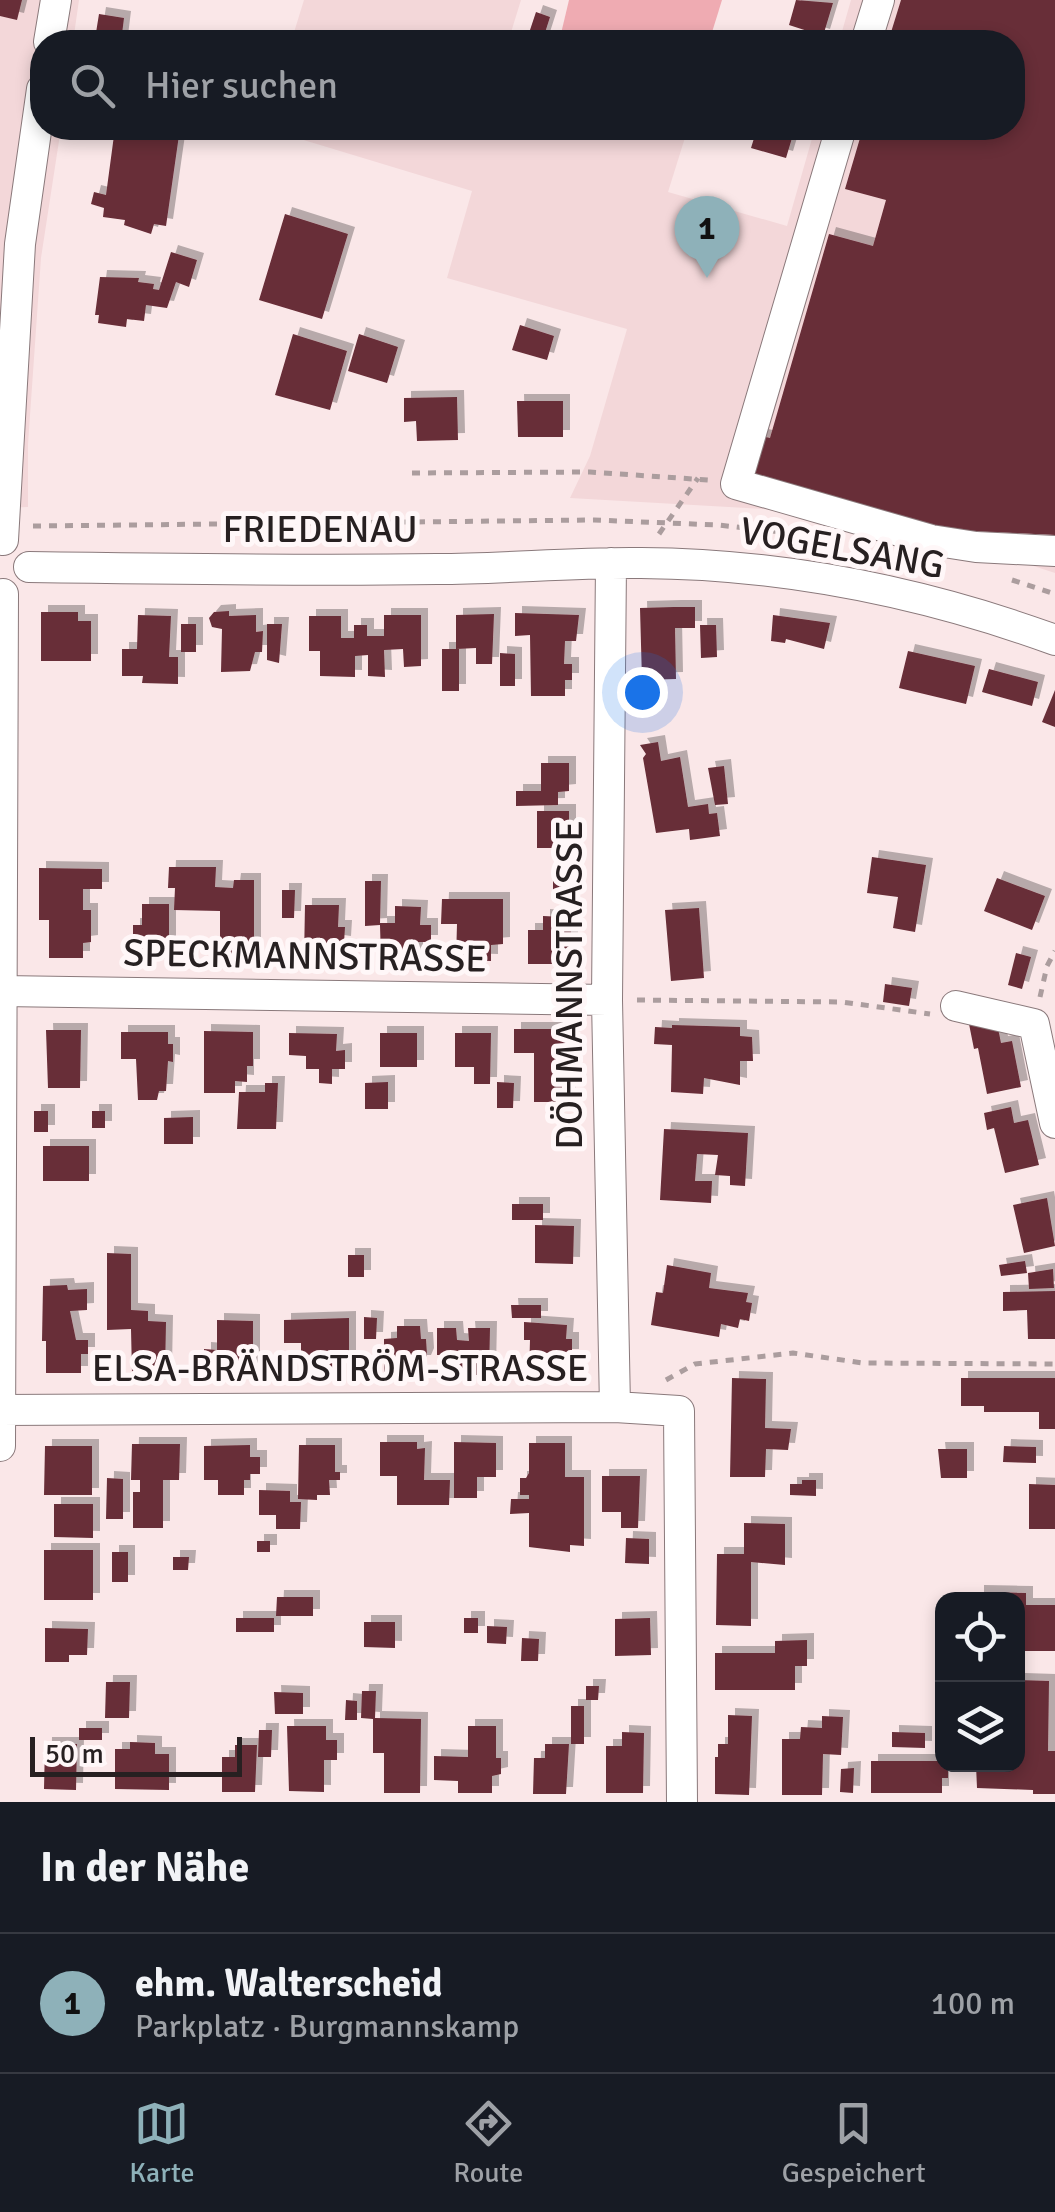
<!DOCTYPE html>
<html lang="de">
<meta charset="utf-8">
<style>
body{margin:0;font-family:Signika,sans-serif;background:#242831;color:#f1f3f6}
.controls{position:absolute;right:30px;bottom:30px;display:grid;overflow:hidden;border-radius:20px;box-shadow:0 5px 15px #0003}
.controls button{width:90px;height:90px;display:grid;place-items:center;padding:0;border:0;border-bottom:2px solid #363941;background:#171b24;color:#f1f3f6;font:50px sans-serif}
.scale{position:absolute;left:30px;bottom:25px;width:212px;box-sizing:border-box;padding-left:10px;border:5px solid #272021;border-top:0;font-size:28px;line-height:35px;white-space:nowrap;color:#272021;-webkit-text-stroke:8px #fff7f8;paint-order:stroke}
.you{position:absolute;left:642px;top:692px;width:35px;height:35px;margin:-25px;border:8px solid #fff;border-radius:50%;background:#1a73e8;box-shadow:0 0 0 15px #1a73e833}
.badge{display:grid;place-items:center;width:65px;height:65px;border-radius:50%;background:#8eb1b9;color:#111;font-size:32px;font-weight:700}
.pin{position:absolute;translate:-50% -82px;filter:drop-shadow(0 2px 5px #0008)}
.pin::after{content:'';position:absolute;top:52px;width:35px;height:30px;background:inherit;clip-path:polygon(0 0,100% 0,50% 100%)}
.list{margin:0;padding:0;list-style:none}
h2{display:flex;justify-content:space-between;align-items:center;height:130px;margin:0;padding:0 40px;font-size:42px}
h2 small{font-size:32px;font-weight:400;color:#9ea1a6}
.list li{display:grid;grid-template-columns:65px 1fr auto;gap:30px;align-items:center;box-sizing:border-box;height:140px;padding:0 40px;border-top:2px solid #363941}
.list b{display:block;font-size:38px;white-space:nowrap}
.list p{margin:0;font-size:32px;white-space:nowrap;color:#9ea1a6}
.list em{font-size:32px;font-style:normal;color:#9ea1a6}
.icon{flex:none;width:55px;height:55px;fill:none;stroke:currentColor;stroke-width:2;stroke-linecap:round;stroke-linejoin:round}
.map{position:relative;flex:none;width:1055px;height:1802px;overflow:hidden}
.search{position:absolute;background:#171b24;box-shadow:0 5px 15px #0003;left:30px;right:30px;top:30px;height:110px;display:flex;align-items:center;gap:25px;box-sizing:border-box;padding:0 35px;border-radius:40px;color:#9ea1a6;font-size:38px}
.sheet{height:270px;background:#171b24}
nav{display:flex;justify-content:space-around;align-items:center;box-sizing:border-box;height:140px;border-top:2px solid #363941;background:#171b24;font-size:28px;color:#9ea1a6}
nav a{display:grid;justify-items:center;gap:5px}
nav .on{color:#8eb1b9}
.map>svg:first-child{display:block}
</style>
<div class="map">
<svg width="1055" height="1802" viewBox="0 0 1055 1802">
<defs>
<filter id="shadow"><feDropShadow dx="7" dy="-7" stdDeviation="0" flood-color="#0004"/></filter>
</defs>
<rect width="100%" height="100%" fill="#fae7e8"/>
<!-- built -->
<path fill="#f3d7d9" d="M0,0H79L73,42H42V128H61L41,258L28,444V507L0,508Z
M304,0H521L508,42H291Z
M851,0H1055V573L1015,560L848,523L764,509L570,498L590,456L627,329L447,278L472,191L264,128H688L668,192L787,226L815,128H1012V42H839Z"/>
<!-- green -->
<path fill="#efabb2" d="M569,0H722L709,42H559Z"/>
<!-- building -->
<path fill="#682d37" filter="url(#shadow)" d="M0,0H22L17,20L0,16Z
M796,0L833,3L823,36L789,25Z
M901,0H1055V535L946,530L746,472L757,435L770,438L829,234L873,246L886,200L845,189L863,128H1012V42H888Z
M536,12L550,17L542,42H526Z
M99,14L124,18L121,42L95,39Z
M115,128H180L166,226L154,224L151,234L124,225L125,220L103,217L104,208L91,204L94,192L106,195Z
M750,128H795L786,158L751,148L755,135L749,133Z
M285,214L348,234L322,319L259,300Z
M171,252L197,260L189,287L176,282L167,308L146,305L144,321L127,319L126,327L98,323L99,315H95L100,277L139,278L138,282L154,284L153,289L159,290Z
M520,325L554,336L547,360L512,350Z
M293,334L347,351L330,410L275,395Z
M359,334L398,347L387,383L348,371Z
M457,397L458,440L417,441L416,421L404,422V398Z
M517,401H563V437H518Z
M674,607H695V628H675L676,679L642,680L640,608Z
M229,611V616L256,615V632L263,631L262,652H255L250,671L221,672L222,629L212,627L209,618L214,612Z
M41,612H78V621H91V661H41Z
M515,613L579,615L576,641H565L564,664H572V680H565V696H531L530,635L515,636Z
M494,614L492,664H476V648L456,649V615Z
M138,615L171,616L169,657H178V684L142,683L143,676H122V649H137Z
M384,615H421V666L404,667L403,649L384,650L385,677L368,676V655L355,656V677L320,676V651H309V616H341V638H354V625H367V636H384Z
M773,615L830,623L824,649L786,639L785,643L771,641Z
M181,624H196V652H181Z
M267,624H282L279,663L267,660Z
M700,625H716L717,657L701,658Z
M442,649H459V691H442Z
M908,651L975,666L966,704L899,688Z
M500,653L515,654V686H500Z
M989,669L1038,682L1032,706L982,692Z
M1055,690V727L1042,722Z
M658,742L661,761L680,757L688,807L708,804L709,814L717,813L720,836L690,840L689,829L656,833L643,758L646,754L640,745Z
M541,763H569V791L558,792V805L516,806V791H541Z
M724,766L728,804L715,805L708,768Z
M537,811H569V848H537Z
M872,857L926,865L915,932L893,928L898,897L867,893Z
M169,867H216L215,887L233,888L234,880H254V959H220V911L174,910L175,888H168Z
M39,868L102,869V889H83V910H91V942L83,943V958H49V920H39Z
M553,878L576,879V893H553Z
M997,878L1045,896L1032,930L984,911Z
M365,881H381L380,923H395V906L421,907L420,925H431V942H416V960H381L380,925L365,926Z
M282,890H295L294,918H282Z
M442,899H503V944L491,945V961L456,960L457,924H441Z
M142,904H169V959H133V925H142Z
M305,905H339L338,927H345L344,943L337,942L336,959H304Z
M699,908L704,978L671,981L665,910Z
M543,916L564,917V929L571,930V948H561V964H528V930H543Z
M1016,953L1031,957L1022,989L1008,985Z
M885,984L912,988L909,1006L883,1002Z
M969,1024L998,1028L1001,1043L1012,1041L1021,1087L987,1094L978,1048L974,1049Z
M672,1025L740,1027V1036L752,1037L753,1061H740V1085L704,1078L703,1094L671,1092L672,1045L654,1044L655,1027L672,1028Z
M514,1029H568L569,1102H534V1053H514Z
M46,1030H81L80,1088H48Z
M204,1031L253,1032V1066H247V1082L235,1081V1093H204Z
M121,1032H168V1044H173V1062L168,1061L166,1091H159L157,1100H138L136,1059H121Z
M289,1033L337,1034L336,1051L345,1050V1069H332V1084L319,1083V1069H306V1056L289,1055Z
M380,1033H417V1067H380Z
M455,1033H491L490,1084H474V1067H455Z
M388,1082V1109H365V1083Z
M497,1082L514,1083L513,1108H497Z
M265,1083H278L276,1129H237L239,1092H265Z
M1011,1107L1014,1123L1028,1120L1039,1165L1005,1173L994,1128L987,1130L984,1113Z
M34,1111H48V1132H34Z
M92,1111H105V1128H92Z
M193,1117V1144H164V1118Z
M664,1129L748,1133L745,1186L730,1185V1176L715,1175L718,1155L697,1154L695,1181H712L711,1203L660,1200Z
M43,1146H89V1181H43Z
M1047,1198L1055,1246L1024,1253L1013,1205Z
M512,1204H543V1220H512Z
M535,1225L574,1226L573,1264L535,1263Z
M107,1253L131,1254V1310L148,1311V1321L166,1322L165,1373H132L131,1329L107,1330Z
M348,1255H364V1277H348Z
M1025,1261L1027,1273L1001,1276L999,1265Z
M667,1265L711,1273L709,1288L748,1293L746,1302L752,1303L749,1321L740,1319L738,1328L721,1324L719,1337L651,1325L656,1292L663,1293Z
M1053,1269L1054,1288L1029,1289L1028,1273Z
M67,1285L68,1290L87,1289V1310L70,1311L76,1340H88V1354H81V1373H46V1341H42L43,1286Z
M1055,1291V1339H1028L1027,1310L1003,1311V1292Z
M511,1305H541V1318H512Z
M364,1317L377,1318L376,1339H364Z
M349,1318V1357H337V1375H301V1343H284V1320Z
M217,1320L253,1321V1374H204V1349L217,1350Z
M524,1322L567,1325L566,1339H572V1356H564V1376L529,1375L530,1340H524Z
M397,1326H420L421,1339H426L427,1355L424,1362H419V1375H384V1339L397,1338Z
M437,1328H456L457,1340L469,1341L468,1328H490L489,1375H457V1355H437Z
M732,1378L766,1379L765,1428L791,1429L788,1450L766,1449L765,1477H730Z
M961,1378H1055V1429H1039V1412H984V1406H961Z
M380,1442H417V1449L425,1448L424,1480H450L449,1505H397V1476H380Z
M454,1442L496,1443V1477H477V1498H454Z
M529,1443H565V1477H584V1546L570,1545V1552L529,1547V1513L510,1514L511,1499H529V1495H520V1478H526L529,1473Z
M132,1444H180L179,1480H163V1528H133V1492H140V1480H131Z
M250,1445V1457H260V1474H250V1480H244V1495H218V1480H204V1446Z
M299,1445H335V1472H340V1480H329L330,1495H317V1500L298,1499Z
M45,1446H92V1495H44Z
M1004,1446L1036,1447V1463L1003,1462Z
M938,1449H967V1478H941Z
M602,1476H640L638,1528H621V1512H602Z
M107,1478L123,1479V1519H106Z
M802,1480H816V1496L790,1495V1484H802Z
M1029,1484L1055,1485V1529H1029Z
M259,1490L290,1491V1502H301L300,1529H276V1515H259Z
M54,1504H93V1538L54,1537Z
M744,1523L785,1524V1565L751,1562V1626L716,1625L717,1554H744Z
M626,1538L649,1539V1564L625,1563Z
M257,1541H270V1552H257Z
M44,1550H93V1600H44Z
M112,1552H128V1582H112Z
M173,1557H189L188,1570H173Z
M977,1592L1026,1593V1605H1055V1651H1018V1600H977Z
M277,1597H313V1616H276Z
M236,1618H274V1632H236Z
M464,1618H478V1633H464Z
M650,1618L651,1655L615,1656V1619Z
M364,1622H395V1648L364,1647Z
M487,1626L507,1627L506,1644L487,1643Z
M45,1628L88,1629L87,1655H69V1662H45Z
M522,1638L539,1639L538,1661H521Z
M807,1640V1666H795V1690H715V1653H775V1641Z
M1018,1680L1049,1681L1048,1751H1055V1794H1033V1790L977,1788L976,1765L1018,1764Z
M106,1682H130L129,1718H105Z
M586,1686H599L598,1700H586Z
M362,1691H376L375,1718L421,1719L420,1793H384V1753H373V1719L361,1718Z
M274,1692L303,1693V1714H275Z
M346,1700L357,1701V1720H345Z
M571,1706H584V1744H571Z
M728,1715L752,1716L749,1795L715,1794V1757H718V1744H728Z
M822,1716L843,1717L841,1755L823,1754L822,1795H782V1739H800L801,1727L822,1728Z
M287,1726H326V1740H337V1760H324V1792L289,1791Z
M468,1726H496V1758H501V1774L492,1776V1793H458V1781L434,1780V1756L468,1757Z
M79,1728H102V1740H79Z
M259,1730H272L271,1757H258Z
M622,1732L644,1733L643,1793H606V1746H622Z
M892,1732L925,1733V1748L892,1747Z
M130,1742L155,1743V1754H169V1790L115,1789V1749H130Z
M45,1744H77L76,1790L44,1789Z
M545,1744H569L566,1794H533L534,1758H545Z
M235,1745H257L255,1792H222V1757H235Z
M871,1761H942V1764H948V1778H942V1793H871Z
M854,1768L853,1793L840,1792L841,1769Z"/>
<g fill="none" stroke-linecap="round" stroke-linejoin="round">
<defs>
<path id="street" d="M49,42L56,0
M866,42L879,0
M841,128L736,484L931,540L976,547L1055,551
M3,540L20,244L42,89
M611,563L607,1000L615,1407
M29,567C165,569 301,571 437,569C505,569 573,562 641,563C782,564 923,592 1055,640
M2,991L607,1000
M956,1006L1034,1024L1055,1123
M0,1410L615,1407L679,1411L682,1802
M0,1446L3,594"/>
</defs>
<!-- street casing -->
<use href="#street" stroke="#8a797b" stroke-width="32"/>
<!-- path -->
<path stroke="#ab9d9e" stroke-width="5" stroke-dasharray="8 8" stroke-linecap="butt" d="M412,473L590,472L708,480
M33,526L594,520L718,525L791,533
M659,534L698,478
M1012,580L1055,594
M1040,997L1047,966L1055,951
M637,1000L842,1002L930,1014
M666,1380L695,1364L793,1353L863,1363L1055,1364"/>
<!-- street -->
<use href="#street" stroke="#fff" stroke-width="30"/>
</g>
<g text-anchor="middle" dominant-baseline="central" stroke-width="10" stroke-linejoin="round" paint-order="stroke">
<!-- street labels -->
<g font-size="38" fill="#272021" stroke="#fff7f8">
<text x="320" y="529">FRIEDENAU</text>
<text transform="translate(842 548) rotate(10)">VOGELSANG</text>
<text transform="translate(305 956) rotate(1)">SPECKMANNSTRASSE</text>
<text transform="translate(569 985) rotate(-90)">DÖHMANNSTRASSE</text>
<text x="340" y="1368">ELSA-BRÄNDSTRÖM-STRASSE</text>
</g>
</g>
</svg>
<div class="controls">
<button><svg class="icon" aria-label="locate" viewBox="0 0 24 24"><circle cx="12" cy="12" r="6"/><path d="M12 2v4M12 18v4M2 12h4M18 12h4"/></svg></button>
<button><svg class="icon" aria-label="layers" viewBox="0 0 24 24"><path d="M12 4l9 5-9 5-9-5zM3 14l9 5 9-5"/></svg></button>
</div>
<div class="scale">50 m</div>
<div class="you"></div>
<div class="pin badge" style="left:707px;top:278px">1</div>
<div class="search"><svg class="icon" aria-label="search" viewBox="0 0 24 24"><circle cx="10" cy="10" r="6"/><path d="M15 15l6 6"/></svg>Hier suchen</div>
</div>
<section class="sheet">
<h2>In der Nähe<small></small></h2>
<ul class="list">
<li><span class="badge">1</span><div><b>ehm. Walterscheid</b><p>Parkplatz · Burgmannskamp</p></div><em>100 m</em></li>
</ul>
</section>
<nav>
<a class="on"><svg class="icon" aria-label="map" viewBox="0 0 24 24"><path d="M3 6l6-2 6 2 6-2v14l-6 2-6-2-6 2zM9 4v14M15 6v14"/></svg>Karte</a>
<a><svg class="icon" aria-label="directions" viewBox="0 0 24 24"><path d="M12 3l9 9-9 9-9-9zM9 14v-3h6M13 9l2 2-2 2"/></svg>Route</a>
<a><svg class="icon" aria-label="saved" viewBox="0 0 24 24"><path d="M7 4h10v16l-5-4-5 4z"/></svg>Gespeichert</a>
</nav>
